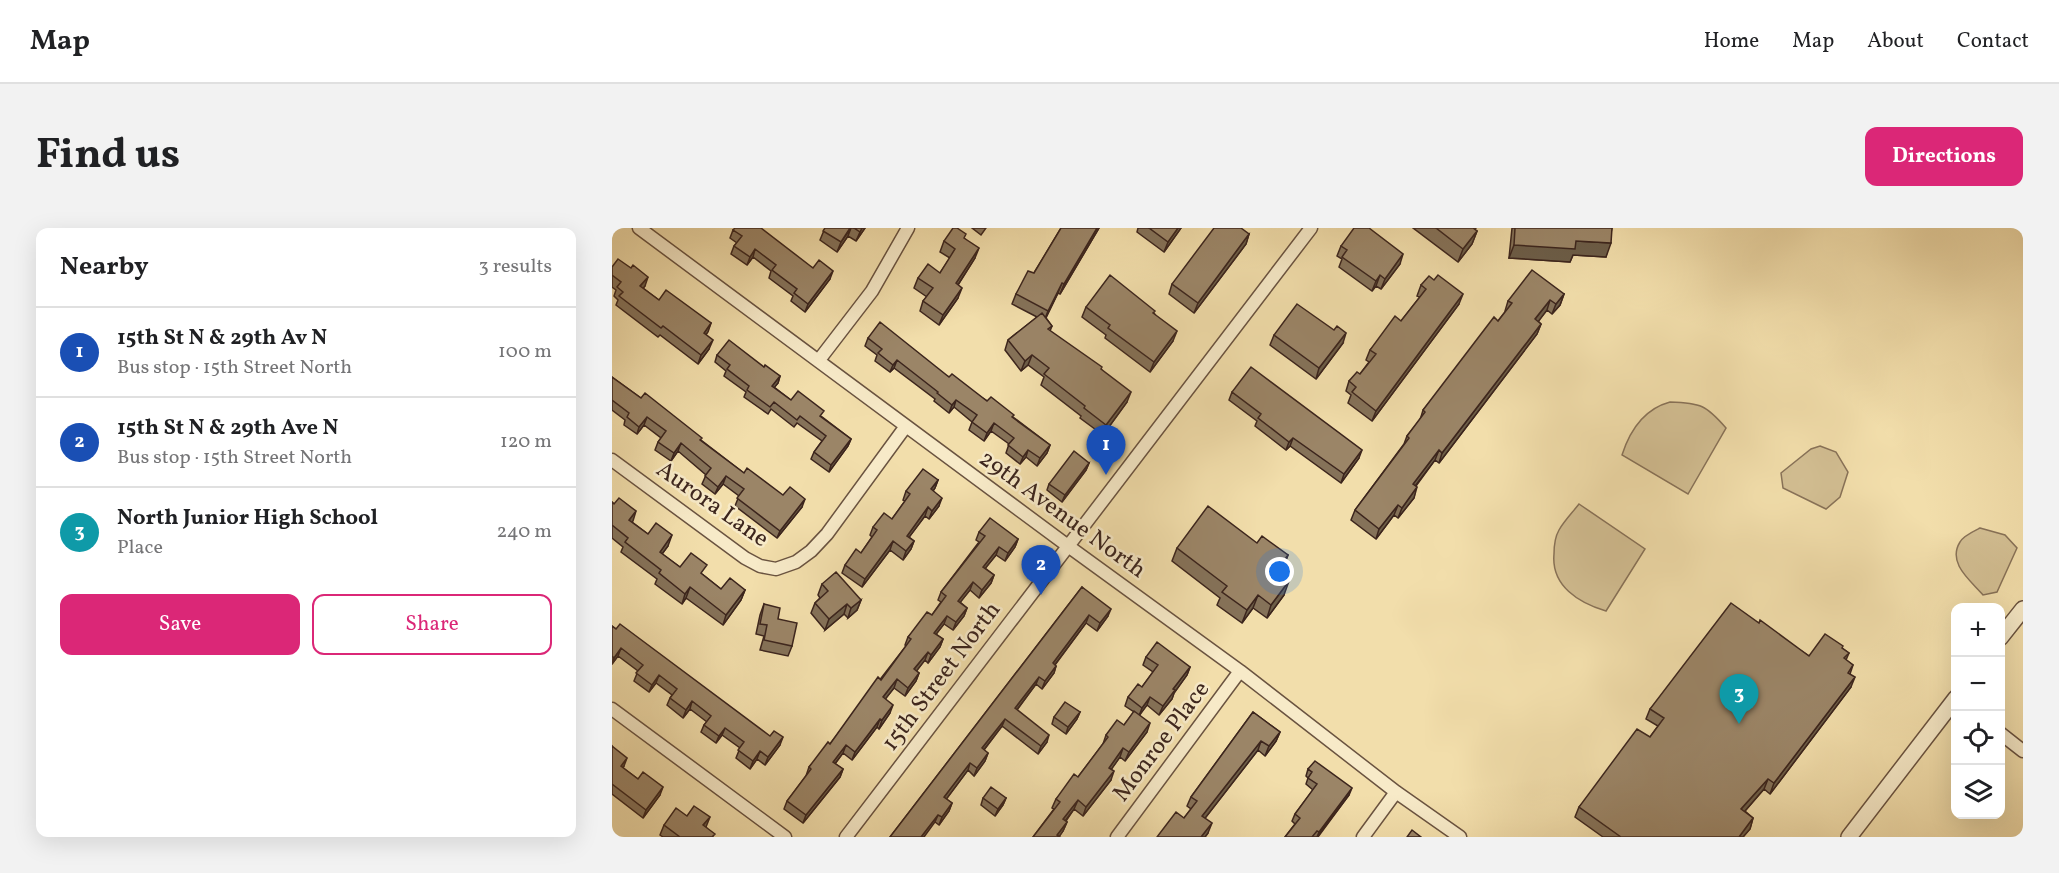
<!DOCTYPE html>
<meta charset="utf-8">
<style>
body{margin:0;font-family:Vollkorn,serif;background:#f2f2f2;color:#202124}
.controls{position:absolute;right:18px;bottom:18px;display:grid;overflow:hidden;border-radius:12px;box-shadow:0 6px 24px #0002}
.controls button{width:54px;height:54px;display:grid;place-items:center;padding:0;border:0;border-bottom:2px solid #e0e0e0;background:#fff;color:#202124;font:30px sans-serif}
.you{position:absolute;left:668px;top:344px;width:21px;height:21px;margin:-15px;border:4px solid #fff;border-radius:50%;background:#1a73e8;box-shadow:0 0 0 9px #1a73e833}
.badge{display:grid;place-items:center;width:39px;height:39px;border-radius:50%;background:#db2777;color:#fff;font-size:20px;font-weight:700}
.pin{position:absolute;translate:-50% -50px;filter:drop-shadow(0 2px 3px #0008)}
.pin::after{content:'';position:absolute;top:32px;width:21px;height:18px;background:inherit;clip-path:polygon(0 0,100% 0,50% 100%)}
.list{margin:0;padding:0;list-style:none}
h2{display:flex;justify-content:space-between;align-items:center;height:78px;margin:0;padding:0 24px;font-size:26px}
h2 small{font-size:20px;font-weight:400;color:#757577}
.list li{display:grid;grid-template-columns:39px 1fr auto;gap:18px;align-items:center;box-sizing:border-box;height:90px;padding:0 24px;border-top:2px solid #e0e0e0}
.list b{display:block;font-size:22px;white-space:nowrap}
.list p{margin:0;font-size:20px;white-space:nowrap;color:#757577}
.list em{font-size:20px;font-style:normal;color:#757577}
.actions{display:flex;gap:12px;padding:18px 24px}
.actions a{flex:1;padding:14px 0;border:2px solid #db2777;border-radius:12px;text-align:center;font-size:21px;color:#db2777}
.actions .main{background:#db2777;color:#fff}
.icon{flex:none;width:33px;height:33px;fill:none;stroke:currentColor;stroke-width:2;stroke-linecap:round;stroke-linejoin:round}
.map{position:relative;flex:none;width:1411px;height:609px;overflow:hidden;border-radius:12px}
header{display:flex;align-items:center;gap:36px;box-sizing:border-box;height:84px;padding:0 30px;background:#fff;border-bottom:2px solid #e0e0e0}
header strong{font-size:28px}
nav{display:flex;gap:33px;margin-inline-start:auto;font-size:21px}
.intro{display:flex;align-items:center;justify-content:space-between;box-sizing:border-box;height:144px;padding:0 36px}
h1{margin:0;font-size:42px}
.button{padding:15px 27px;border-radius:12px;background:#db2777;color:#fff;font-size:21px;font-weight:700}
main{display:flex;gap:36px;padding:0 36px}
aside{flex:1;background:#fff;border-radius:12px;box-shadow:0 6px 24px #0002}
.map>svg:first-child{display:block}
</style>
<header>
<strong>Map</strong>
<nav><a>Home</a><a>Map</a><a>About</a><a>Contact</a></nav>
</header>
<div class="intro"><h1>Find us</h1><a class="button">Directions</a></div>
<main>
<aside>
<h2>Nearby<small>3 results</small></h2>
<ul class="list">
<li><span class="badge" style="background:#1a4fb4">1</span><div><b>15th St N &amp; 29th Av N</b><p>Bus stop · 15th Street North</p></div><em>100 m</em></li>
<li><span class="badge" style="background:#1a4fb4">2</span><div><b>15th St N &amp; 29th Ave N</b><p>Bus stop · 15th Street North</p></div><em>120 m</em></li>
<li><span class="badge" style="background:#0f9aa8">3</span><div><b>North Junior High School</b><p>Place</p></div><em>240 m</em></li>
</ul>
<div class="actions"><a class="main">Save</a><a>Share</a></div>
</aside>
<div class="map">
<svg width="1411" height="609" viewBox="0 0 1411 609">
<rect width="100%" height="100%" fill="#f2deab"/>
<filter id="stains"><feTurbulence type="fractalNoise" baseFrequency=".00333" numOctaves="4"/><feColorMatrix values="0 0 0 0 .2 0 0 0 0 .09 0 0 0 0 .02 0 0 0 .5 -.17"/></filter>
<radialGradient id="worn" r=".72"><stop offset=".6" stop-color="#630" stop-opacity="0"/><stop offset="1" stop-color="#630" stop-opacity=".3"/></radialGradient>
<!-- green -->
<path fill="#d3bf93" stroke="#887258" stroke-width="1.5" d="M1058,174C1089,175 1094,177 1114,200L1076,266L1010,227C1018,202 1032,181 1058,174Z
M1208,218L1224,224L1236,244L1228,269L1214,281L1171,260L1169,245L1199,221Z
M967,276L1033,321L994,383C967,375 939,358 942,326C942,318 943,309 947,302C952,293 960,285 967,276Z
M1368,300L1393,307L1405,320L1385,364L1371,367C1358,352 1335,335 1348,314C1351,308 1362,303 1368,300Z"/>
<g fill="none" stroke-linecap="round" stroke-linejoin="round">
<defs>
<path id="minor" d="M27,0L456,318L628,443L784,564L848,609
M207,132L260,63L296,0
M0,232L133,330L148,338L164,341L184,334L199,323L215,306L294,198
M0,481L173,609
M1388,505L1411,523
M234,609L699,0
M505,609L628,443
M751,609L784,564"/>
<path id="tertiary" d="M1388,410L1411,381
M1237,609L1344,470"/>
</defs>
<!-- minor casing -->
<use href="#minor" stroke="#6a5340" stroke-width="15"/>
<!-- tertiary casing -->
<use href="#tertiary" stroke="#6a5340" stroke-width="18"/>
<!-- minor -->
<use href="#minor" stroke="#f7eac8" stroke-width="12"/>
<!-- tertiary -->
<use href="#tertiary" stroke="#f7eac8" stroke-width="15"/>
</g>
<!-- wall -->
<path fill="#857259" stroke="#3c251d" stroke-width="1.5" d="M213,0H253L244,13L236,8L225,24L208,12Z
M360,0H374L369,7Z
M449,0H487L448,66L446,65L434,90L440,98L438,103L489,141L515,174L491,207L468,190L469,188L429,157L432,149L416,137L409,143L393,122L396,112L425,89L400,76L404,66L422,45Z
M526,0H569L552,24L525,4Z
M801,0H864L863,2L865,3L860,16L846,34Z
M900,0H1000L994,29L961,27L958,34L897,30Z
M121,2L201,40L218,51L193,84L179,73L181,68L157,50L159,43L141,29L135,37L119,26L122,18L125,15L118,10Z
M637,6L634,16L582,85L557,66L560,56Z
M353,11L363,30L346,57V70L327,97L308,83L311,73L315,69L302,60L306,50L328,45L338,30L328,24L332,13Z
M729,18L788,36L769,61L764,58L760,63L727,39L730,31L725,28Z
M0,39L33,58L31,60L47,72L99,95L94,107L97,121L86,136L48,107L46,109L4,77L6,72L2,68L4,62L0,59Z
M809,57L847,76L760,193L736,175L739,167L734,163L737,153L748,146L757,134L754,132L758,122L789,93L808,69L805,68Z
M952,66L948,77L940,86L935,82L926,93L929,96L925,106L827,235L823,232L804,258L802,270L786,290L782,287L764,311L739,292L743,282L792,216L795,208L808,192L811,182L886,93L893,84V83L896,73Z
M474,79L542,85L561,113L538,144L493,110L494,107L470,89Z
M662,107L731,115L704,151L658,117Z
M256,110L337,149L401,189L438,217L435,225L425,238L414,229L408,236L394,225L397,216L379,203L372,213L357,202L360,194L342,179L337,185L322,173L323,171L282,140L278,144L263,133L265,127L253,118Z
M105,127L152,139L168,148L166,155L162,159L179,172L210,189L239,211L236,218L217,244L199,231L202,224L210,213L185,195L182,199L159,181L156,186L132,169L134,164L112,148L114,143L103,134Z
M0,149L29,170L89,212L132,245L190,279L165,310L123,278L127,268L111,256L103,266L90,256L94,247L66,223L59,233L43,222L46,214L49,210L32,197L25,206L12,197L13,192L0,182Z
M620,164L747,230L729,255L678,218L674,222L643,198L645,193L617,172Z
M477,235L474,242L450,274L435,262L437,256Z
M326,252L323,260L321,263L327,278L317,291L313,288L297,309L302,313L299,321L291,332L278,322L250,359L230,345L233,337L249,325L260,309L258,307L261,299L280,291L293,273L291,272L294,263Z
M0,274L20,294L36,306L56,318L50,326L68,339L91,347L109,361L133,362L129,372L111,397L74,370L70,376L43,356L45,351L9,324L11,319L0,310Z
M367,304L406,311L403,319L393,333L384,327L373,340L382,347L379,355L367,370L358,362L348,374L355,380L352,388L341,402L332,396L324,406L331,411L328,419L316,435L313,432L304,443L307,445L304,453L293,468L282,460L273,471L278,485L267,501L265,499L240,532L231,525L223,536L231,541L228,549L191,595L172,581L175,573L194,548L197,539L218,516L294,418L293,417L296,409L320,387L329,374L326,372L329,364L367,314L364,312Z
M645,315L676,327L671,340L667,346L672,367L655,390L641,380L630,395L605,377L608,370L560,333L565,320Z
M210,356L249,372L245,382L236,390L232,386L213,402L199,385L203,375L208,370L206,367Z
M470,359L496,388L485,403L474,395L443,437L444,438L442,445L430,461L424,456L405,482L435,514L426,526L390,498L372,522L376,525L373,533L362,548L356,542L334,571L340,575L337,583L327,597L323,594L278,609Z
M152,376L166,391L180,418L176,428L148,422L152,408L144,406L148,387Z
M1147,395L1197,428L1230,420L1237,425L1234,432L1241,437L1238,446L1239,459L1158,566L1152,561L1133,583L1141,590L1138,601L1131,609H991L963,589L967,579L1038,509L1046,498L1034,491L1038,481Z
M0,398L168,517L153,537L145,531L138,541L124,530L128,520L110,507L104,515L89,504L92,497L95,494L78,481L71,490L55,477L58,470L60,467L44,455L37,464L22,453L26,443L6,428L0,436Z
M534,429L578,439L575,447L562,465L560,471L547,487L535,477L527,487L535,504L513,533L508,529L499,541V552L471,588L462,581L454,593L455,594L451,603L447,608L421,609L442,581L440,580L444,571L466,549L491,516L494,507L512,497L522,484L513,478L516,469L530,459L541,444L531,437Z
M468,484L465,491L454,506L440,496L442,489Z
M641,484L668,504L664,513L653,528L646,522L593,590L596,605L593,609L572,590L579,581L575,578L579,569Z
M0,518L12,538L11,540L48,567L31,590L0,566Z
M696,541L737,567L706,609H673L683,596L680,593L683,586L701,562L694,556L696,550L694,548Z
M371,570H394L391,577L383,588L369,577Z
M75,588L94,599L101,609H51L48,607L52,597Z"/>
<!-- shaded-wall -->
<path fill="#6c5d48" stroke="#3c251d" stroke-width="1.5" d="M239,0L236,8L225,24L229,14Z
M250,0H253L244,13L248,4Z
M485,0H487L448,66L452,56Z
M566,0H569L552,24L556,14Z
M865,3L860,16L846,34L851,21Z
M637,6L634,16L582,85L586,75Z
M964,13L999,15L994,29L961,27L958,34L897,30L902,17Z
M367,20L363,30L340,66L344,55Z
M143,21L141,29L135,37L138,29Z
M791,26L788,36L769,61L773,51Z
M221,43L218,51L193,84L196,76Z
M768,47L764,58L760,63L764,53Z
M36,49L33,58L25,68L28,58Z
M450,55L446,65L432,93L436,83Z
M350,60L346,70L327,97L331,87Z
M851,66L847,76L760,193L764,183Z
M952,66L948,77L940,86L944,76Z
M938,72L935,82L920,102L923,91Z
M99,95L96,104L88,114L92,105Z
M929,96L925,106L827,235L830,225Z
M565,103L561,113L538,144L542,134Z
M734,105L731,115L704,151L707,140Z
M101,112L97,121L86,136L89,127Z
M420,127L416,137L409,143L413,133Z
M285,132L282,140L278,144L281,137Z
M168,148L166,155L158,165L160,158Z
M519,164L515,174L491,207L494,197Z
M344,172L342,179L337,185L340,177Z
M35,189L32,197L25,206L27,199Z
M382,195L379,203L372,213L375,205Z
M681,210L678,218L674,222L677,214Z
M239,211L236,218L217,244L219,237Z
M69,215L66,223L59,233L62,225Z
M438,217L435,225L425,238L428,230Z
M416,222L414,229L408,236L411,229Z
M750,222L747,230L729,255L732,246Z
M827,222L823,232L797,266L801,256Z
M477,235L474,242L450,274L453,267Z
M114,248L111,256L103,266L106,259Z
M326,252L323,260L316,270L319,261Z
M805,259L802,270L786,290L790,280Z
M330,270L327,278L317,291L320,283Z
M193,271L190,279L165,310L168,303Z
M786,277L782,287L764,311L767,301Z
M316,279L313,288L292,316L295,308Z
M24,283L21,293L14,302L17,292Z
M60,307L56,318L44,334L48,324Z
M406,311L403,319L393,333L396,325Z
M281,313L278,322L250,359L253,351Z
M302,313L299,321L291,332L294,323Z
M387,319L384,327L368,347L371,339Z
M676,327L671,340L659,356L664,343Z
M382,347L379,355L367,370L370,362Z
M677,353L672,367L655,390L659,377Z
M361,354L358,362L343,381L346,373Z
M78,359L74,370L70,376L73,366Z
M133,362L129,372L111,397L114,387Z
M646,367L641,380L630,395L635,382Z
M249,372L245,382L236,390L239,380Z
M235,376L232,386L213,402L217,391Z
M355,380L352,388L341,402L344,394Z
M499,381L496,388L485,403L488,395Z
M477,387L474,395L438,443L441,435Z
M335,388L332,396L319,413L322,405Z
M331,411L328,419L316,435L319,427Z
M9,420L6,428L0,436L2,430Z
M316,424L313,432L300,449L302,441Z
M444,438L442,445L430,461L433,453Z
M578,439L575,447L562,465L560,471L547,487L551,478L561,461Z
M307,445L304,453L293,468L296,460Z
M47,447L44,455L37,464L40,457Z
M427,449L424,456L400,488L403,480Z
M1243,449L1239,459L1158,566L1162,555Z
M285,451L282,460L268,478L271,469Z
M538,469L535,477L527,488L530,480Z
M80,473L78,481L71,490L74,482Z
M281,477L278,485L267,501L270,492Z
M468,484L465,491L454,506L456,499Z
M268,491L265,499L240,532L243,524Z
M393,491L390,498L367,528L370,520Z
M538,495L535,504L513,533L517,524Z
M113,500L110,507L104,515L107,508Z
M668,504L664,513L653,528L657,518Z
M437,507L435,514L426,526L429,518Z
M171,509L168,517L153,537L156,529Z
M649,513L646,522L587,598L590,588Z
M234,517L231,525L218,542L221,534Z
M511,520L508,529L494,549L497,540Z
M148,523L145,531L138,541L141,533Z
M376,525L373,533L362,548L365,540Z
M15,530L12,538L6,547L9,538Z
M358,535L356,542L330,577L332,569Z
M231,541L228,549L191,595L194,587Z
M502,543L499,552L471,588L474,579Z
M1156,551L1152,561L1126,591L1129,581Z
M51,559L48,567L31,590L34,582Z
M740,560L737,567L705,609L707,604Z
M394,570L391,577L383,588L386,581Z
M466,572L462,581L448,600L451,591Z
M340,575L337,583L327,597L330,589Z
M326,587L323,594L312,609H309Z
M98,589L94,599L88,608L91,597Z
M1141,590L1138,601L1131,609H1127Z
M455,594L451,603L447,609L445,607Z
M600,595L596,605L593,609H589Z"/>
<!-- building -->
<path fill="#9b8567" stroke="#3c251d" stroke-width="1.5" d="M123,0H149L201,40L207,32L221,43L196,76L182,65L185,61L160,42L164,37L143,21L138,29L122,18L130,8L121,2Z
M213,0H238L229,14L211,3Z
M242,0H250L248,4Z
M341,0H345L354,6L352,10L367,20L344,55L350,60L331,87L311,73L321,60L306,50L316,36L328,45L343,21L332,13Z
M449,0H485L452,56L450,55L436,83L404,66L416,43L422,45Z
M537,0H566L556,14Z
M602,0H629L637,6L586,75L560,56Z
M742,0H757L791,26L773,51L768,47L764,53L730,29L735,22L729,18Z
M824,0H861L865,3L851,21Z
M903,0H1000L999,15L964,13L963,21L902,17Z
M6,31L19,40L21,37L36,49L28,58L47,72L54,62L99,95L92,105L101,112L89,127L51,98L49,100L7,68L11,64L5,59L9,54L0,47V39Z
M920,42L952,66L944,76L938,72L923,91L929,96L830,225L827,222L801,256L805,259L790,280L786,277L767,301L743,282L797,210L795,208L813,184L811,182L882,89L886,93L900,75L896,73Z
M498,47L543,83L541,85L565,103L542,134L496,100L498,97L474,79Z
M826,47L851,66L764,183L740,164L744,159L737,153L745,144L748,146L764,126L758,122L783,88L789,93L814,61L809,57L817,48L822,52Z
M685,76L722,102L725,98L734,105L707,140L662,107Z
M430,85L440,98L436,101L490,139L489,141L519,164L494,197L472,180L473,178L432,146L437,140L420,127L413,133L396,112Z
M268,94L337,149L340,146L375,173L379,169L402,187L400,189L438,217L428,230L416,222L411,229L396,217L402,210L382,195L375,205L360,194L365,187L344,172L340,177L325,165L326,164L285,132L281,137L266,125L270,121L256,110Z
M117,112L152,139L153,137L168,148L160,158L179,172L186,163L212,183L208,188L239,211L219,237L202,224L214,208L188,188L185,192L162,174L158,179L135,162L137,158L115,141L118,137L105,127Z
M639,139L750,222L732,246L681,210L677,214L646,190L649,186L620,164Z
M0,149L29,170L33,165L90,210L88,212L132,245L135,240L171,267L178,259L193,271L168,303L125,270L132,261L114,248L106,259L93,248L99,240L69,215L62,225L46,214L54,203L35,189L27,199L15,189L17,185L0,172Z
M462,223L477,235L453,267L437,256Z
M311,241L326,252L319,261L330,270L320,283L316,279L295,308L302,313L294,323L281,313L253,351L233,337L244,321L249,325L265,302L261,299L272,285L280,291L298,266L294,263Z
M7,270L24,283L17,292L36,306L44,295L60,307L48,324L68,339L79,325L95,337L89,345L109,361L118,350L133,362L114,387L78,359L73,366L47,345L49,342L13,314L16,310L0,297V274L2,276Z
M596,278L645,315L650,308L676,327L664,343L677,353L659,377L646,367L635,382L610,364L615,358L565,320Z
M378,290L406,311L396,325L387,319L371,339L382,347L370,362L361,354L346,373L355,380L344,394L335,388L322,405L331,411L319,427L316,424L302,441L307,445L296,460L285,451L271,469L281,477L270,492L268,491L243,524L234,517L221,534L231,541L194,587L175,573L199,541L197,539L216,514L218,516L266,449L269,452L299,411L296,409L315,384L320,387L334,368L329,364L373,308L367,304Z
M224,344L249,372L239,380L235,376L217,391L203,375L216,363L210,356Z
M470,359L499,381L488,395L477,387L441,435L444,438L433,453L427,449L403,480L437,507L429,518L393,491L370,520L376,525L365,540L358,535L332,569L340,575L330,589L326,587L309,609H278Z
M1119,375L1147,395L1148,392L1197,428L1213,406L1231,418L1230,420L1237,425L1232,430L1241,437L1236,445L1243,449L1162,555L1156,551L1129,581L1141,590L1127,609H1009L967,579L1025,501L1038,509L1052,490L1038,481Z
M152,376L168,380L166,391L185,395L180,418L152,412L155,397L148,396Z
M8,396L158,508L162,503L171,509L156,529L148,523L141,533L126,522L132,514L113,500L107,508L92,497L99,488L80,473L74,482L58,470L65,461L47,447L40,457L24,445L31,437L9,420L2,430L0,428V398L4,401Z
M545,414L578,439L561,461L563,462L551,478L538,469L530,480L516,469L526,456L530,459L546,437L534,429Z
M453,474L468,484L456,499L442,489Z
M522,483L538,495L517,524L511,520L497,540L502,543L474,579L466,572L451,591L455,594L445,607L448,609H421L448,574L444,571L462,546L466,549L496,509L494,507L505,492L512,497Z
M641,484L668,504L657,518L649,513L590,588L600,595L589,609H545L564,584L572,590L585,573L579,569Z
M0,518L15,530L9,538L26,551L31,544L51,559L34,582L0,556Z
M703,533L740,560L707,604L705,603L700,609H673L688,590L683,586L705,556L696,550L700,544L696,541Z
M379,559L394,570L386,581L371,570Z
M82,578L98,589L91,597L103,606L100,609H68L52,597L64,580L75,588Z
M800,602L809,609H795Z"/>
<g text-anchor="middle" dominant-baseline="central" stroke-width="5" stroke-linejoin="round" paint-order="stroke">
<!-- street labels -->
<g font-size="24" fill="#3c251d" stroke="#f7eac8">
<text transform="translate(100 277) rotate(35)">Aurora Lane</text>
<text transform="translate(450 287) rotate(36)">29th Avenue North</text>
<text transform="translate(330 449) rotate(-53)">15th Street North</text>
<text transform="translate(550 514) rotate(-53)">Monroe Place</text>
</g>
</g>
<rect width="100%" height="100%" filter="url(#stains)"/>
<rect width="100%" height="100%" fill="url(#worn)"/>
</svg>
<div class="controls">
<button>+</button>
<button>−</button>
<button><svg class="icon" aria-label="locate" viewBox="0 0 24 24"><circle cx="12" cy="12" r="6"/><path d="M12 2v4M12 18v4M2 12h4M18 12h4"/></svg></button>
<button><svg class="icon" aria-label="layers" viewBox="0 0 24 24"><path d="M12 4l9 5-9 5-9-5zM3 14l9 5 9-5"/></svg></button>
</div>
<div class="you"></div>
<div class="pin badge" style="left:494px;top:247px;background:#1a4fb4">1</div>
<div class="pin badge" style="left:429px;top:367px;background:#1a4fb4">2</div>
<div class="pin badge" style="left:1127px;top:496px;background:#0f9aa8">3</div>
</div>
</main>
